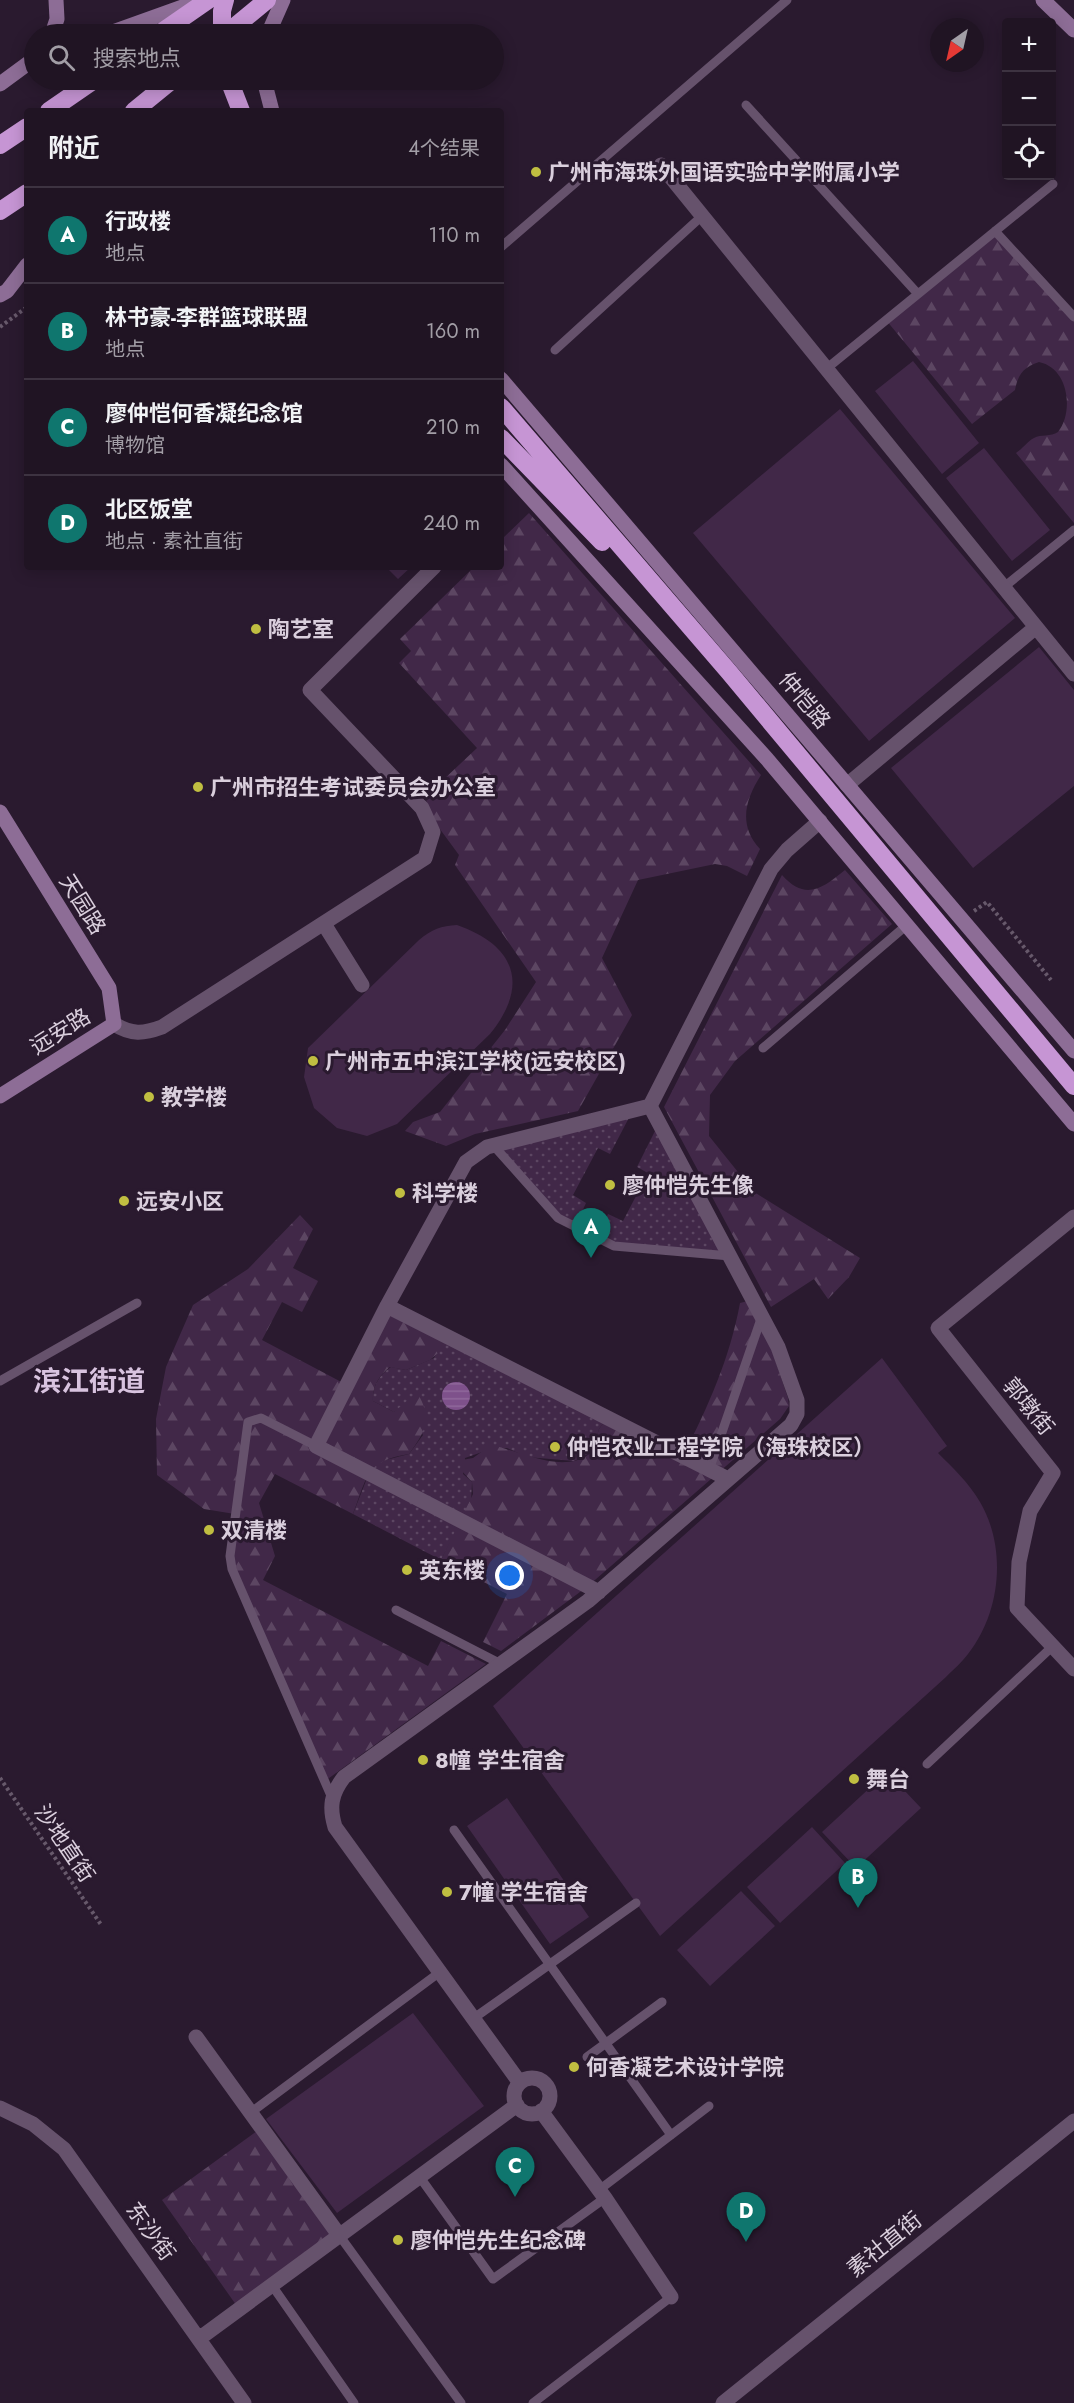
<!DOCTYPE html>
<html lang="zh">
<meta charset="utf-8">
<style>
body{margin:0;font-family:Jost,"Noto Sans SC",sans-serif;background:#281d2b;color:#f1f3f6}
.controls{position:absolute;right:18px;top:18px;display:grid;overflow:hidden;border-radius:6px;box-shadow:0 3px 15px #0003}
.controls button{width:54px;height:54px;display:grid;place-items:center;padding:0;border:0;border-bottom:2px solid #3d3341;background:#201423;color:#f1f3f6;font:30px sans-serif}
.compass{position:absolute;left:930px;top:18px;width:54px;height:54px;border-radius:50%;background:#201423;box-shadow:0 3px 15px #0003;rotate:214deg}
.you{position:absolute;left:510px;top:1576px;width:21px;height:21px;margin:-15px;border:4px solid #fff;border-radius:50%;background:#1a73e8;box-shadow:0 0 0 9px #1a73e833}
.badge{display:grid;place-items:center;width:39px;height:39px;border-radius:50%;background:#0f766e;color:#fff;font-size:20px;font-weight:700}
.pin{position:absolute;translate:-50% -50px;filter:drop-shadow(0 2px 3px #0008)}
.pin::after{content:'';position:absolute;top:32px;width:21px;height:18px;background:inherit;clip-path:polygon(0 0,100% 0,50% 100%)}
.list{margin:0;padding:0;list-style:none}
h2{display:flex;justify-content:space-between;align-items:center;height:78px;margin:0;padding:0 24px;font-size:26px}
h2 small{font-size:20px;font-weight:400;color:#a29ea6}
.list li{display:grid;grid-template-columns:39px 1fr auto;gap:18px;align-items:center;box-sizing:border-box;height:96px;padding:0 24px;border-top:2px solid #3d3341}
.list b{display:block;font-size:22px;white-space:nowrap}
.list p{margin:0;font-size:20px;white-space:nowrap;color:#a29ea6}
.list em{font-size:20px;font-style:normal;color:#a29ea6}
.icon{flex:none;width:33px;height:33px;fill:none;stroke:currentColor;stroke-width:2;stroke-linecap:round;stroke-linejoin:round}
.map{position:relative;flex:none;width:1074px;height:2403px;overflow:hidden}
.search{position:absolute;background:#201423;box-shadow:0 3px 15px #0003;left:24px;top:24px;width:480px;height:66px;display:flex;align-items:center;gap:15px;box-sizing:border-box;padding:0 21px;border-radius:33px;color:#a29ea6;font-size:22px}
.panel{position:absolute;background:#201423;box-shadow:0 3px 15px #0003;left:24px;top:108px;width:480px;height:462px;border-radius:6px}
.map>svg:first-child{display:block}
</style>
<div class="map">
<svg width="1074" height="2403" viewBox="0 0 1074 2403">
<defs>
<pattern id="grass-dots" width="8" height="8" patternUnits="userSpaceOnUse" patternTransform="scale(1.5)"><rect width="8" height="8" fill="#412848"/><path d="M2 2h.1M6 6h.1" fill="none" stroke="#5c4662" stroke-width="1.8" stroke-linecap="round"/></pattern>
<pattern id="forest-firs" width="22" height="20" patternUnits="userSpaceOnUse" patternTransform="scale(1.5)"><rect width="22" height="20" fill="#412848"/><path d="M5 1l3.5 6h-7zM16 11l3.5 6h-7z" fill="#5c4662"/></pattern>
<pattern id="water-rules" width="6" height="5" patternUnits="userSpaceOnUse" patternTransform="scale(1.5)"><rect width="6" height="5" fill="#7e518b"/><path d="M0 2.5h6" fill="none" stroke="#90699b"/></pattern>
</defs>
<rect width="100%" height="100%" fill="#2a1a2f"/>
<!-- grass -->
<path fill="url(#grass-dots)" d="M633,1110L610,1154L598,1148L573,1195L586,1203L575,1226L558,1218L493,1145Z
M659,1123L730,1256L614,1246L597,1237L608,1214L623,1221L648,1173L637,1167Z
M446,1337L607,1418L599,1429L592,1452L574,1461L527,1457L507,1448L485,1451L465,1458L463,1474L472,1482L471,1502L441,1560L353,1514L369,1473L378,1462L409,1454L423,1435L404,1406L394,1412L373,1401C372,1387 379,1375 391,1367L406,1370L434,1358Z"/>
<!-- forest -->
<path fill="url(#forest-firs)" d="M995,231L1074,317V523L1016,453C1022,449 1028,441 1034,438C1041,434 1051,437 1058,432C1074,412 1069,368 1039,362C1024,367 1018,374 1015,390L972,424L886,320Z
M529,513L761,775C745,800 738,825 760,849L747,876L727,866L715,864L638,880L602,958L632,1015L578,1111L475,1134L446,1146L405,1131L413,1122L440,1112L505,1030L536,982L455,865L459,855L434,821L425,797L477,748L399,663L411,651L400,639L474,567H501V540Z
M845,870L892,924L735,1061L710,1095L709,1136L754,1192L860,1258L849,1277L828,1299L814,1279L771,1307L664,1107L782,875C805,901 822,889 845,870Z
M300,1215L313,1229L293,1268L318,1281L302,1312L282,1302L262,1340L347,1385L387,1307L446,1337L438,1353L430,1360L406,1370L390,1367C379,1375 372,1387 373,1401L394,1412L414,1395L419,1396C433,1420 423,1435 409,1454C365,1461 368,1476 353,1514L275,1474L259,1503L275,1556L263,1580L428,1666L441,1641L486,1664L325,1781L232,1569L235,1514L204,1509L157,1475L156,1419L166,1367L193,1305L248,1269Z
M748,1301L771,1348L788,1398L789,1406L780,1419L588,1586L501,1651L483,1642L507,1594L441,1560L473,1494L472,1482L460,1469L462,1460L473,1458L491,1445C521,1451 564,1476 592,1452L599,1429L607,1418L683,1456C708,1407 730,1358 740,1303Z
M261,2128L339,2235L239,2309L162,2200Z"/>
<!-- park -->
<path fill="#412848" d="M913,361L979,443L942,474L875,391Z
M840,409L1015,618L869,741L693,533Z
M984,448L1050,530L1012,561L946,478Z
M386,567H411L398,579Z
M1039,647L1074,690V786L973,868L891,768Z
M457,925C517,946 529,986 490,1034L397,1124L367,1136L337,1128L314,1108L304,1077L308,1048L419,940C432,929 441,926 457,925Z
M882,1358L947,1446L938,1453C953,1468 969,1483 980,1502C1007,1548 1001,1612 968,1654C962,1662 953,1670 946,1677L660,1936L493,1706Z
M887,1772L921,1808L856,1868L822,1832Z
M507,1798L589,1917L550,1944L467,1826Z
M812,1827L845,1863L780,1923L747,1887Z
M741,1891L775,1926L710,1986L677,1950Z
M413,2013L484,2106L337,2213L266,2119Z"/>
<!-- water -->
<path fill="url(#water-rules)" d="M442 1396a14 14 0 1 1 28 0a14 14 0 1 1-28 0Z"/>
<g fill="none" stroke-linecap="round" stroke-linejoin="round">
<!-- path -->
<path stroke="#67596b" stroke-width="4" stroke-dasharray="3 3" stroke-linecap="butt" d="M0,327L27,307
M974,911L987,902L1051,980
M0,1778L102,1926"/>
<!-- lane -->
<path stroke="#66526c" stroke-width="9" d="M746,105L918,294
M995,231L1074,317
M501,247L787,0
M555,350L702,216
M826,369L1053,184
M1004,587L1074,530
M763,1048L908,924
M493,1145L558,1218L614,1246L730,1256
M0,1381L137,1303
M316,1446L261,1418L248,1422L230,1556L232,1569L332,1798
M709,1470L762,1316
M396,1610L501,1664
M927,1764L1053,1646
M454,1830L671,2135
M474,2018L636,1903
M587,2057L662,2002
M250,2113L440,1972
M419,2176L493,2279L605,2198
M599,2190L709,2106
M339,2235L461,2403
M271,2284L354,2403
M533,2403L671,2297"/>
<!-- street -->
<path stroke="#66526c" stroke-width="15" d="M661,165L1036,627
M847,785L1036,627L1074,674
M324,924L362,985
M114,1024C132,1035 143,1034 162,1027L425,858L433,832L422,808L310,690L434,567
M1074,1217L938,1328L1053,1473L1030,1511L1019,1562L1017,1608L1074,1669
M387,1306L728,1479
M599,1592L316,1446L387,1306L466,1162L487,1147L650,1106
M196,2037L339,2235
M514 2096a18 18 0 1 1 36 0a18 18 0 1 1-36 0Z
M520,2083L335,1827C329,1807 331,1794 344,1777L588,1601L791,1425L797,1414V1400L778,1347L650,1106L771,869L787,850L820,821
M0,2108L33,2124L64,2149L244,2403
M541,2111L605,2198L671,2297
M200,2338L517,2105
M723,2403L1074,2121"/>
<!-- secondary -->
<path stroke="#8d6d96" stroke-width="15" d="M1043,0L1074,30
M52,34L57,19L56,0
M107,34L202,0
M268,34L283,0
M264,80L272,111
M0,84L34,59
M0,295L7,291L27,265
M501,379L1074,1051
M501,465L767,759L1074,1124
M0,812L109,988L114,1024L0,1096"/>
<!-- highway -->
<path stroke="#c695d4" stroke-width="18" d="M159,34L208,0
M222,34V11L225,0
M226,34L267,0
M229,80L241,111
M49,111L94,80
M134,111L172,80
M0,145L27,127
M0,211L27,193
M501,407L729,672L1074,1086
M501,438L602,542"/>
</g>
<!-- markers -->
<g fill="#c0be41" stroke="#2a1a2f" stroke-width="2">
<circle cx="536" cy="172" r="6"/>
<circle cx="256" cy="629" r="6"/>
<circle cx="198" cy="787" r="6"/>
<circle cx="313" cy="1061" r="6"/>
<circle cx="149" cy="1097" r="6"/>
<circle cx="610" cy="1185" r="6"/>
<circle cx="400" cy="1193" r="6"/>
<circle cx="124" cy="1201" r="6"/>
<circle cx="555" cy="1447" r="6"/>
<circle cx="209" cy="1530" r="6"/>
<circle cx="407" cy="1570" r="6"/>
<circle cx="423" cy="1760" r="6"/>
<circle cx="854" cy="1779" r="6"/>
<circle cx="447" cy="1892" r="6"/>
<circle cx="574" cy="2067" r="6"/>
<circle cx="398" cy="2240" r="6"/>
</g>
<g text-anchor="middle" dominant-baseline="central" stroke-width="6" stroke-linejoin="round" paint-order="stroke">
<!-- poi labels -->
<g font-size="22" font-weight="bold" fill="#dacfdd" stroke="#2a1a2f" text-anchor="start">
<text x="548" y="172">广州市海珠外国语实验中学附属小学</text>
<text x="268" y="629">陶艺室</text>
<text x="210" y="787">广州市招生考试委员会办公室</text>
<text x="325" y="1061">广州市五中滨江学校(远安校区)</text>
<text x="161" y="1097">教学楼</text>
<text x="622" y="1185">廖仲恺先生像</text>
<text x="412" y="1193">科学楼</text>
<text x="136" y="1201">远安小区</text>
<text x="567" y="1447">仲恺农业工程学院（海珠校区）</text>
<text x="221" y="1530">双清楼</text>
<text x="419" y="1570">英东楼</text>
<text x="435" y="1760">8幢 学生宿舍</text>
<text x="866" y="1779">舞台</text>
<text x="459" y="1892">7幢 学生宿舍</text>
<text x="586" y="2067">何香凝艺术设计学院</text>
<text x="410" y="2240">廖仲恺先生纪念碑</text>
</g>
<!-- street labels -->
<g font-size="22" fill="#dacfdd" stroke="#2a1a2f">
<text transform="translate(805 700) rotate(50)">仲恺路</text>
<text transform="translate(83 904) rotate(58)">天园路</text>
<text transform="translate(60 1031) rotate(-32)">远安路</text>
<text transform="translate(1029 1406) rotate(51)">郭墩街</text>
<text transform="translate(65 1843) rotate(56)">沙地直街</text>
<text transform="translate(151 2231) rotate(54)">东沙街</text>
<text transform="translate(884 2244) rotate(-39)">素社直街</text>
</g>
<!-- district labels -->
<g font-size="28" font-weight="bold" fill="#d8c3df" stroke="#2a1a2f">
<text x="89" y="1381">滨江街道</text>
</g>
</g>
</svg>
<div class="controls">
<button>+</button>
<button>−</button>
<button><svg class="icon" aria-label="locate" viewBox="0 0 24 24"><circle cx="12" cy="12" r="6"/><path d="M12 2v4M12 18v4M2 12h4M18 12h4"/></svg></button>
</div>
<svg class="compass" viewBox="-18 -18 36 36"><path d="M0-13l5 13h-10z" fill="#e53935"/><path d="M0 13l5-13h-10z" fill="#a29ea6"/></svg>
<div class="you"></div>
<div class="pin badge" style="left:591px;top:1258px">A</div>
<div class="pin badge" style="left:858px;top:1908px">B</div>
<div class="pin badge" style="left:515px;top:2197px">C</div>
<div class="pin badge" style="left:746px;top:2242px">D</div>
<div class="search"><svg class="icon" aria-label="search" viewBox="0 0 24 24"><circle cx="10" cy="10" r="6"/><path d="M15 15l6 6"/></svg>搜索地点</div>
<section class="panel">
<h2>附近<small>4个结果</small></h2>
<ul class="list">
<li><span class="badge">A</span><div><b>行政楼</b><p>地点</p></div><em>110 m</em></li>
<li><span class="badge">B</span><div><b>林书豪-李群篮球联盟</b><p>地点</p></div><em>160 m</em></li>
<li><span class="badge">C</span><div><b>廖仲恺何香凝纪念馆</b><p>博物馆</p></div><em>210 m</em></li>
<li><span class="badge">D</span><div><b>北区饭堂</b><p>地点 · 素社直街</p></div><em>240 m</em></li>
</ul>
</section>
</div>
